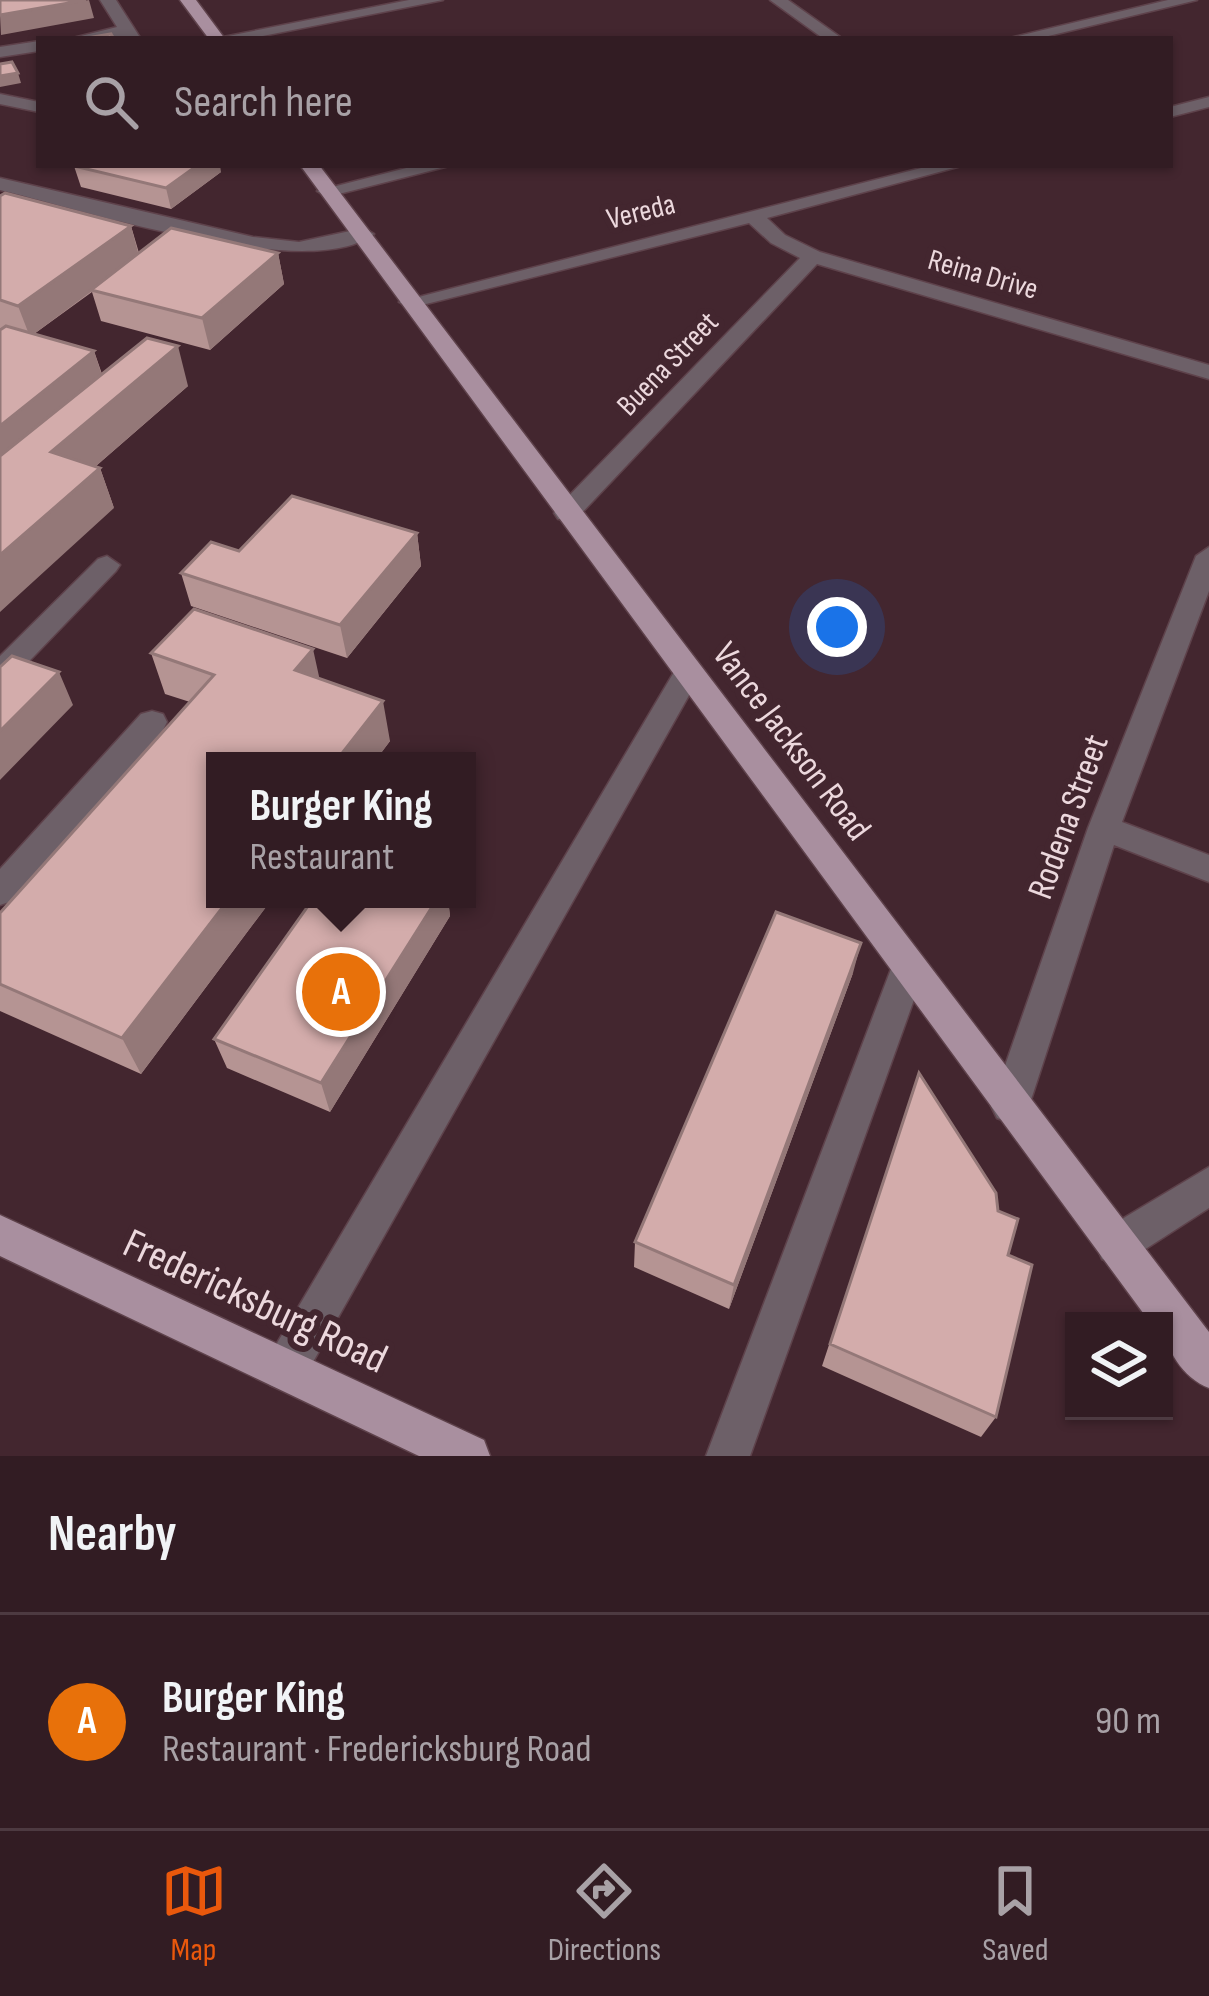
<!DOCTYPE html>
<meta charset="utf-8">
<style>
body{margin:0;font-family:"Sofia Sans Condensed",sans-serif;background:#3a252b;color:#f1f3f6}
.controls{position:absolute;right:36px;bottom:36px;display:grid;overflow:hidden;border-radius:0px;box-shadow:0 3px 9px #0004}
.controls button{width:108px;height:108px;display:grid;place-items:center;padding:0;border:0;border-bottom:3px solid #4d3a41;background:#321c23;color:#f1f3f6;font:60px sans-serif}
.you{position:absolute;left:837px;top:627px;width:42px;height:42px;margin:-30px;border:9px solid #fff;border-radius:50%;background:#1a73e8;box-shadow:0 0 0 18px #1a73e833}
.badge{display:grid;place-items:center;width:78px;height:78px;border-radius:50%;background:#ea580c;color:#fff;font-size:39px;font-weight:700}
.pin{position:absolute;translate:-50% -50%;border:6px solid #fff;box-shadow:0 3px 12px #0006}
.popup{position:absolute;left:206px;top:752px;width:270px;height:156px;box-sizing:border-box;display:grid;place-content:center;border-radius:0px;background:#321c23;filter:drop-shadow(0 3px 9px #0005);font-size:39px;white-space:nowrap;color:#a8a1a6}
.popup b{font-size:45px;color:#f1f3f6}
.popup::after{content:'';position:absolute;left:50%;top:100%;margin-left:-24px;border:24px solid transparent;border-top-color:#321c23}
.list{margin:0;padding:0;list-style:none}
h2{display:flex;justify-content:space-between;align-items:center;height:156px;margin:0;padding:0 48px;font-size:51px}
h2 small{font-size:39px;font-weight:400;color:#a8a1a6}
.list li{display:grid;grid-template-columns:78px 1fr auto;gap:36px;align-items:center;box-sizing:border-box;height:216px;padding:0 48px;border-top:3px solid #4d3a41}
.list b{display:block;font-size:45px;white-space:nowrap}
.list p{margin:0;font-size:39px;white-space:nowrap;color:#a8a1a6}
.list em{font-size:39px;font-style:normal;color:#a8a1a6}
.icon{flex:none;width:66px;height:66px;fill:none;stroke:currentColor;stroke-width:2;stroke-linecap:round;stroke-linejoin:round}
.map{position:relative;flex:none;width:1209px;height:1456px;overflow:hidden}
.search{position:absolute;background:#321c23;box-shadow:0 3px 9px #0004;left:36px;right:36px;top:36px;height:132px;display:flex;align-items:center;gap:30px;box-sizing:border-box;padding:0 42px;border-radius:0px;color:#a8a1a6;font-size:45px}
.sheet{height:372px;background:#321c23}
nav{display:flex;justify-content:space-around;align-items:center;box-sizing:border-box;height:168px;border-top:3px solid #4d3a41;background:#321c23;font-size:33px;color:#a8a1a6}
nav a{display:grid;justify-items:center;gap:6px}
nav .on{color:#ea580c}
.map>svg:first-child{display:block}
</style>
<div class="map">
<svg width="1209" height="1456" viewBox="0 0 1209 1456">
<rect width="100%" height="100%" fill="#43262f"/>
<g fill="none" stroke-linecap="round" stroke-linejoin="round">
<defs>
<path id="minor" d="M100,0H116L141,39H69L117,27Z
M409,0H443L248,39H213Z
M770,0H788L843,39H824Z
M1168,0H1197L1036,39H1006Z
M39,41V51L0,57V47Z
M0,94L39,102V112L0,104Z
M1209,97V107L1170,117V107Z
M418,165H453L327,197L317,191Z
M933,165H965L767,218L785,235L820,252L1209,365V379L817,264L576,519H558L554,513L558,507L800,258L771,243L749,223L410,308L399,302Z
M0,178L253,237L299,242L364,228L374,234C309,284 81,209 0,190Z
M1209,547V591L1122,822L1209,855V882L1114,845L1029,1106L1023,1118L1010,1123L997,1118L991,1106L1088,828L1196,556Z
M107,556L120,565L116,571L10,681L0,684V656L98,559Z
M687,664L701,674L300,1385L285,1391L270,1385L264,1370L270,1355L677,667Z
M152,711L163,714L167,722L163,730L12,901L0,905V869L141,714Z
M908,954L920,958L925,969L750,1456H706L891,969L896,958Z
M1209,1167V1208L1130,1259L1116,1265L1102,1259L1096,1245L1102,1231Z"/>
<path id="major" d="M180,0H196L225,39H209Z
M300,165H319L1209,1332V1388C1183,1378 1164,1349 1164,1321H1149Z
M0,1215L484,1440L490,1456H419L0,1256Z"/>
</defs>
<!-- minor casing -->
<use href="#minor" stroke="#5e424b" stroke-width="3"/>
<!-- major casing -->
<use href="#major" stroke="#5e424b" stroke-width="3"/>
<!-- minor -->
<use href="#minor" fill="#6d6068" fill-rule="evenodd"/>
<!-- major -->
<use href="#major" fill="#a98f9f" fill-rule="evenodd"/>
</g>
<!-- wall -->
<path fill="#b59493" d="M74,166L221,172L171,209L81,187Z
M0,196L131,226L139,253H278L284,284L210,350L101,321L92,292L34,334L94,351L102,374L188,386L96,466L100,468L114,508L0,328Z
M417,533L421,566L347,658L191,606L181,573L239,551Z
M151,653L320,679L390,741L375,761H215V899H272L141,1074L0,1011V913L190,702L165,694Z
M313,899H448L450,916L330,1112L227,1068L214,1039Z
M853,973L729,1309L634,1267L635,1242Z
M919,1073L998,1211L996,1417L981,1437L822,1366Z"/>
<!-- shaded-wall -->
<path fill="#947878" d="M89,0L94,18L1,35L0,15Z
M18,73L21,83L0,87V76Z
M198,165H220L221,172L171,209L166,188Z
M131,226L139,256L30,337L18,306Z
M278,253L284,284L210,350L202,318Z
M178,346L188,386L66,492L51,452Z
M94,351L107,391L0,480V426Z
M100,468L114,508L0,612V555Z
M417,533L421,566L347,658L340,625Z
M313,649L322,690L295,670Z
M59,672L73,705L0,780V731Z
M383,701L390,741L375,761H336Z
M229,899H272L141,1074L122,1038Z
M437,899H448L450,916L330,1112L321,1083Z
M861,943L853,973L729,1309L734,1285Z"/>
<!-- building -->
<path fill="#d3acab" stroke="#947878" stroke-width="3" d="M0,0H86L0,15Z
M111,34L114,39H81Z
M12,62L18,73L0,76V64Z
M76,165H198L166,188L74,166Z
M5,193L131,226L18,306L0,300V196Z
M171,228L278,253L202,318L91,290Z
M6,326L94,351L0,426V330Z
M147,338L178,346L51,452L100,468L0,555V456Z
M292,496L417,533L340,625L181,573L211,542L239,551Z
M194,609L313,649L295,670L383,701L336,761H215V899H229L122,1038L0,984V913L214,675L151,653Z
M12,656L59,672L0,731V667Z
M313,899H437L321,1083L214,1039Z
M776,912L861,943L734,1285L635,1242Z
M919,1073L996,1193L998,1211L1018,1219L1008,1255L1032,1265L996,1417L830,1344Z"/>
<g text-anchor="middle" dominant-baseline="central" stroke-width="12" stroke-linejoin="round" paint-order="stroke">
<!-- far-street labels -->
<g font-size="30" fill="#ecd8dd" stroke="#43262f">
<text transform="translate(641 212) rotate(-14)">Vereda</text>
<text transform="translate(983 275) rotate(16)">Reina Drive</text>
<text transform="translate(668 364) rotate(-46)">Buena Street</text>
</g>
<!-- street labels -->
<g font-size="36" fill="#ecd8dd" stroke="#43262f">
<text transform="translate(791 742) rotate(53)">Vance Jackson Road</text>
<text transform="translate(1069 817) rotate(-70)">Rodena Street</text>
</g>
<!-- near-street labels -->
<g font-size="42" fill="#ecd8dd" stroke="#43262f">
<text transform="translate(255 1302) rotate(25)">Fredericksburg Road</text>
</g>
</g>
</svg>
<div class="controls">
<button><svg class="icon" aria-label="layers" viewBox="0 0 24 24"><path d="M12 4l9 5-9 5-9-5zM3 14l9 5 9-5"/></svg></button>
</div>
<div class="you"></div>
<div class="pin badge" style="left:341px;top:992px;background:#e8710a">A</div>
<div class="popup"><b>Burger King</b>Restaurant</div>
<div class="search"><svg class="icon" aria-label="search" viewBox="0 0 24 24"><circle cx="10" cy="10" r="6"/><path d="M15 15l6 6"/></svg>Search here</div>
</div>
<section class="sheet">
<h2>Nearby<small></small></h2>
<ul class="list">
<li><span class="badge" style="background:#e8710a">A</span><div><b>Burger King</b><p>Restaurant · Fredericksburg Road</p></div><em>90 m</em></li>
</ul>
</section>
<nav>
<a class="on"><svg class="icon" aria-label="map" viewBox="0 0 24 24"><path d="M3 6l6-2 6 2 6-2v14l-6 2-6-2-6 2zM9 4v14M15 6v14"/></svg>Map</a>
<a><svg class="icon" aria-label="directions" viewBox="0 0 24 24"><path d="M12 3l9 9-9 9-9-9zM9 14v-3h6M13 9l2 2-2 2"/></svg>Directions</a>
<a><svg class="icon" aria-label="saved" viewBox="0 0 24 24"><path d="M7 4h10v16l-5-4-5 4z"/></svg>Saved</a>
</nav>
